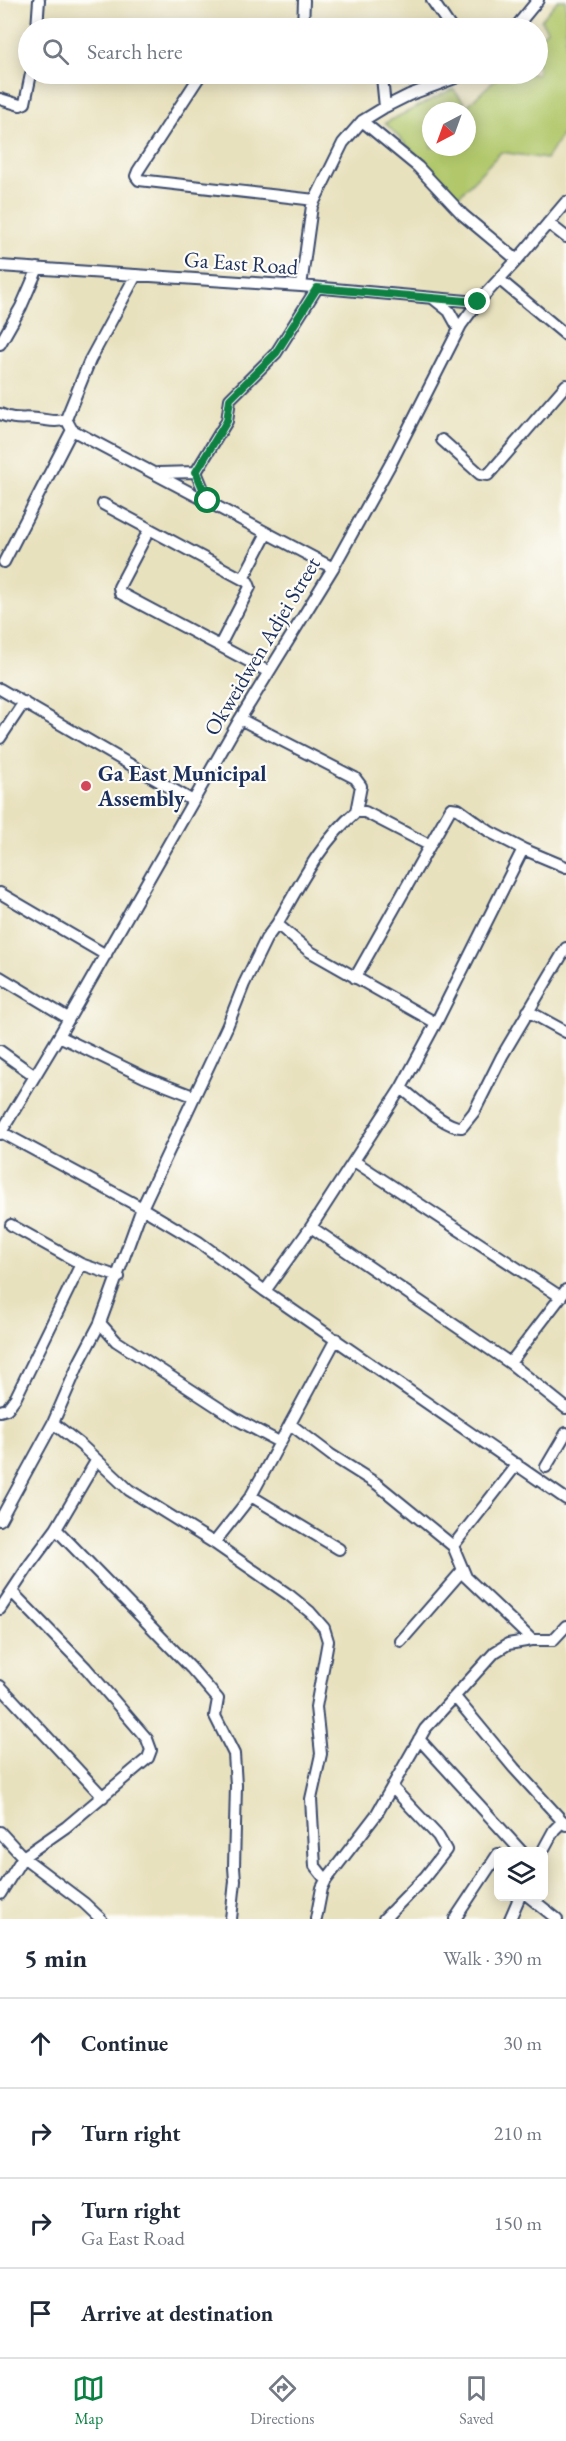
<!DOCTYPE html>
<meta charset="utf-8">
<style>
body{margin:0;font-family:"EB Garamond",serif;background:#f2f2f3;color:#1f2937}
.controls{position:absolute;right:18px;bottom:18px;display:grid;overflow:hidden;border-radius:9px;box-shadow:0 3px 15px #0003}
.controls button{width:54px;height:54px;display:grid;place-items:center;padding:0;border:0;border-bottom:2px solid #e0e1e3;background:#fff;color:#1f2937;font:30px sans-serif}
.compass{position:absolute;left:422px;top:102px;width:54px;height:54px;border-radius:50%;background:#fff;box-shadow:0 3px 15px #0003;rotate:221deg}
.stop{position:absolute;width:18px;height:18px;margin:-14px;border:4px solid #0b8043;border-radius:50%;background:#fff}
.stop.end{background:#0b8043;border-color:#fff;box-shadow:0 2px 6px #0008}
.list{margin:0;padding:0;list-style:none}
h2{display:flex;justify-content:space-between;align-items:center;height:78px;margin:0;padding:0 24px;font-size:26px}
h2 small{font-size:20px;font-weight:400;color:#747a83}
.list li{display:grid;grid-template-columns:39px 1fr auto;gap:18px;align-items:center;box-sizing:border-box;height:90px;padding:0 24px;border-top:2px solid #e0e1e3}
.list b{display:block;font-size:22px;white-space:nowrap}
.list p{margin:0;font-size:20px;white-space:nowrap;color:#747a83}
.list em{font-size:20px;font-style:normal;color:#747a83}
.icon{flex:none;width:33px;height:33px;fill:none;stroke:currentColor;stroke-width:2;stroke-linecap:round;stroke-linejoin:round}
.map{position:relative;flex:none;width:566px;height:1919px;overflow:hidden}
.search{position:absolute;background:#fff;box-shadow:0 3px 15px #0003;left:18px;right:18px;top:18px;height:66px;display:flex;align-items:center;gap:15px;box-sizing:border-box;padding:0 21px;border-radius:33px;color:#747a83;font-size:22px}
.sheet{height:438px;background:#fff}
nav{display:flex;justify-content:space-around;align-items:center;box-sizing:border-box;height:84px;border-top:2px solid #e0e1e3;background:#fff;font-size:16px;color:#747a83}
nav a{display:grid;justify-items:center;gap:3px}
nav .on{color:#0b8043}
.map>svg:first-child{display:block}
</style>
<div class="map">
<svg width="566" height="1919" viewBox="0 0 566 1919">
<rect width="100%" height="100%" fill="#fdfcf7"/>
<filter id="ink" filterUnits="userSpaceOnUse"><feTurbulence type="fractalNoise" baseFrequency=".0167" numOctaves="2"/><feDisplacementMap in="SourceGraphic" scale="12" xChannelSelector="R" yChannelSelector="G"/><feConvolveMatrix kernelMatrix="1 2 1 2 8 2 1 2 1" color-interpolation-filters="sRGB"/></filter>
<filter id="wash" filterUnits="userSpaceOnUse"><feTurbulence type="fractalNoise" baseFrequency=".008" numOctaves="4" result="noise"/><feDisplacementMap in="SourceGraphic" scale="24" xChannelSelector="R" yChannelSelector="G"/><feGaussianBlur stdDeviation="1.35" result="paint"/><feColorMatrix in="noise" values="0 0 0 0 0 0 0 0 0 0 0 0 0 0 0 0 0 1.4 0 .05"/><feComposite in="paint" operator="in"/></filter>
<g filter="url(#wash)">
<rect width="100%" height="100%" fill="#e8e1be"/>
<!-- green -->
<path fill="#b1c76b" stroke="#667b64" stroke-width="1.5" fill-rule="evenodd" d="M558,0H566V129L546,159L501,152L458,197L385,123L453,89L467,106L501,74H538V39L547,30L541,20ZM431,111H467V147H431Z"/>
</g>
<g filter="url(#ink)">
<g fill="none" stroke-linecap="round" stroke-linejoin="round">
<defs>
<path id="minor" d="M432,0L451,28
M37,28L39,0
M303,28L304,0
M515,28L538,0
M201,74L138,171L136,176L139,180L315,200
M378,74L382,77L385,107
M0,99L20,105L25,103L31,74
M362,121L418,167L463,215L517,260
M548,223L566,237
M0,266L301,286L478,302L517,260L566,202
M500,280L566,335
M301,286L312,206L343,143L362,121L385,107L409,95L466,74
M434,299L449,311L459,329
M0,344L21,307L38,268
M0,414C16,421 22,417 38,419C49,420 55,423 66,419
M72,430L333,568
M72,430L66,419L90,360L136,275
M442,440L480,474L488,475L566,385
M196,472L227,421L230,399L276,353L317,288
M196,472L208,501
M158,473L196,472
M103,504L248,582L250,587L220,645
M149,530L119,587L120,593L269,672
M4,562L72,430
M243,579L267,533
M0,689L193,801
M240,719L355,778L361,786L356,812
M0,738L24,702
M0,893L106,955
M277,924C299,886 321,841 356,812H365L429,845
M0,977L68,1018
M355,978L451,808L458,809L490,832L523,849
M528,1011L566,1032
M59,1036L144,1077L193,1096
M0,1051L35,1076
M401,1088C415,1098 446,1129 462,1127L474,1112L502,1056L566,948
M1,1132L142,1208L199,1242L265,1291L566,1499
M0,1134L59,1036L240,719L333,568L391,463L461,325L478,302
M354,1161L561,1297
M11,1225L81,1264
M311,1227L510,1363L566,1408
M265,1291L311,1227L401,1088L436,1023L523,849L566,867
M100,1323L116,1341L236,1419L279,1442
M336,1339L251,1496L214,1543L129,1490L81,1445L53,1423L80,1361L100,1323L142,1208L227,1027L244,984L266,939L277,924L309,951L436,1023
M510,1363L566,1290
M0,1411L7,1409L16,1397L81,1264L119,1277
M290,1424L331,1455L377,1484L453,1546L466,1577L532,1640
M96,1461L56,1529L191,1668L218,1699L215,1716L234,1754L236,1785L234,1867L235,1881L231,1919
M546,1467L566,1433
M251,1496L339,1549
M0,1520L53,1423
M214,1543L289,1595L310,1612L324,1628L328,1641L316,1707L321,1754L311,1799L315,1866L326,1880
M453,1546L517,1464
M0,1609L30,1564L56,1529
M401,1641L462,1571
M0,1686L103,1797
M455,1697L514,1768L566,1825
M419,1739L522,1852
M0,1832L23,1857L84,1903L101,1919
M542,1852L554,1830L563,1821
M0,1894L23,1857L66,1827L148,1758L151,1750L147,1739L86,1668L12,1592
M528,1896L557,1919
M316,1919L322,1888L326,1880L376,1815L425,1729L495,1652L508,1644L532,1640H553L566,1626
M384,1919L425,1877L446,1850L438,1836L392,1787
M455,1919L498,1854
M510,1919L520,1896"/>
</defs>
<!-- minor casing -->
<use href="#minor" stroke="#3a4a6c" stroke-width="14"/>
<!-- minor -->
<use href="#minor" stroke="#fff" stroke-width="10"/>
</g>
</g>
<g fill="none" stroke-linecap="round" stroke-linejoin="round" filter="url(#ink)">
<!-- route -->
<path stroke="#0b8043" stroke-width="8" d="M208,501L196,472L227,421L230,399L276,353L317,288L478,302"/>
</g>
<!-- markers -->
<circle fill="#d1495b" stroke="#fdfcf7" stroke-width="2" cx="86" cy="786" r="6"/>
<g text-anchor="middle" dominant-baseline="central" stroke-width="4.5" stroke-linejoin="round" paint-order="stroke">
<!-- street labels -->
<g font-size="22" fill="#1b2f5e" stroke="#fdfcf7">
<text transform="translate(241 263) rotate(4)">Ga East Road</text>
<text transform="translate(262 646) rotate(-59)">Okweidwen Adjei Street</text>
</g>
<!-- poi labels -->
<g font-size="22" font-weight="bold" fill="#1b2f5e" stroke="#fdfcf7" text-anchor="start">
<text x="98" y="773">Ga East Municipal<tspan x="98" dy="25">Assembly</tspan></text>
</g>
</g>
</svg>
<div class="controls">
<button><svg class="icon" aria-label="layers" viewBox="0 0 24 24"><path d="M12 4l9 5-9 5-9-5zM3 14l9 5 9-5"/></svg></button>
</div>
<svg class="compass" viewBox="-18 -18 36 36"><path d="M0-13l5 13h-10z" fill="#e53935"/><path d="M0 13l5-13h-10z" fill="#747a83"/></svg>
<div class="stop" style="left:208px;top:501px"></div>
<div class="stop end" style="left:478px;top:302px"></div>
<div class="search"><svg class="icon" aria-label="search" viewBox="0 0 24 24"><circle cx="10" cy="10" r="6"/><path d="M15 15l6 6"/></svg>Search here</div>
</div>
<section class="sheet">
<h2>5 min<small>Walk · 390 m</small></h2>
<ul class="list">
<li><svg class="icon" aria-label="ahead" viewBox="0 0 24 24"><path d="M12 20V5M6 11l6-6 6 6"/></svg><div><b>Continue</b></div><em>30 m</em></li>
<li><svg class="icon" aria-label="right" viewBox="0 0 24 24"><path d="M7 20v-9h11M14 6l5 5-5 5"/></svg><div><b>Turn right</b></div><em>210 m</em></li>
<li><svg class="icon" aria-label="right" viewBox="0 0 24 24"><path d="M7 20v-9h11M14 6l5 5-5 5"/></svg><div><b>Turn right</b><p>Ga East Road</p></div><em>150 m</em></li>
<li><svg class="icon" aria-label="arrive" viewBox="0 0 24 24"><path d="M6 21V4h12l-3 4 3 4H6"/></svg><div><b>Arrive at destination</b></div></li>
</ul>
</section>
<nav>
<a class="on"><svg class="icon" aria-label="map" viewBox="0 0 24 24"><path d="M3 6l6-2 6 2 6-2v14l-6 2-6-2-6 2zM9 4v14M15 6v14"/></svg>Map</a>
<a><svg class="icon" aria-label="directions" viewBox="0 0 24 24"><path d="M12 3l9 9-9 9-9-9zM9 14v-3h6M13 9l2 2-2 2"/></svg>Directions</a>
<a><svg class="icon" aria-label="saved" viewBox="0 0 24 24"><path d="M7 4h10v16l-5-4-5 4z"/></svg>Saved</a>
</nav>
